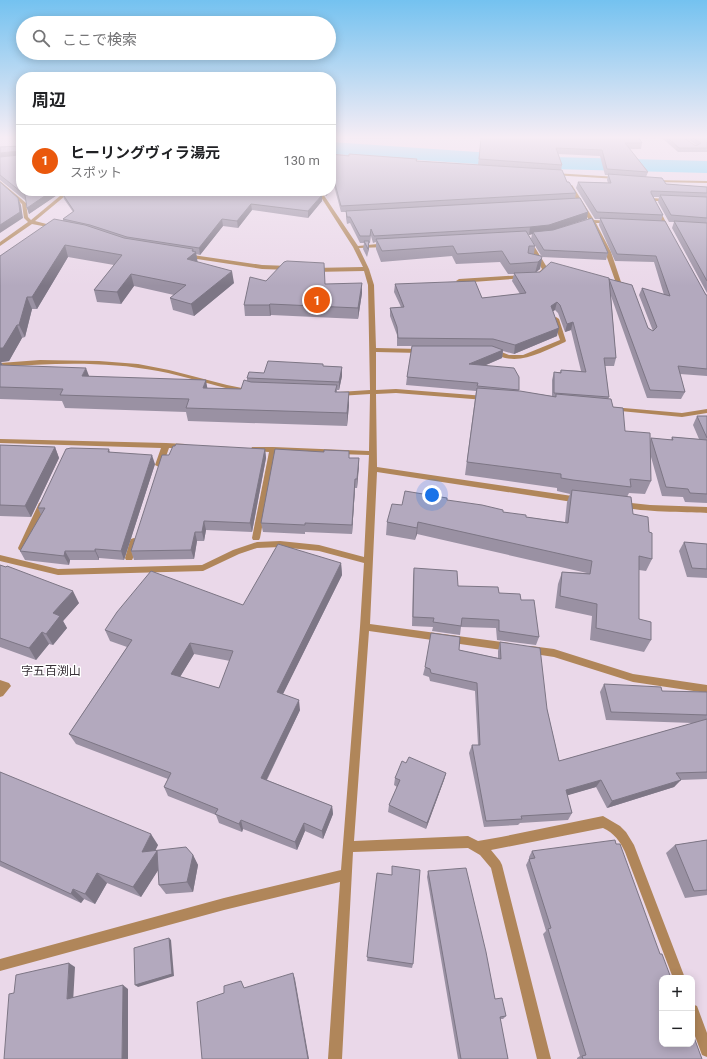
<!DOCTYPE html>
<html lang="ja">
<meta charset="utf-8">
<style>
body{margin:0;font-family:Roboto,"Noto Sans JP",sans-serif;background:#f6f6f6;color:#202124}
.controls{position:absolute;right:12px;bottom:12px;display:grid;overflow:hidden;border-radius:8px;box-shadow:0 2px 10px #0003}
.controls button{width:36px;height:36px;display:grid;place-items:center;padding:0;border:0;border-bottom:1px solid #e0e0e0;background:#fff;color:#202124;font:20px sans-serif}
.you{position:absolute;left:432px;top:495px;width:14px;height:14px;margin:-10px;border:3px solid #fff;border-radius:50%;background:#1a73e8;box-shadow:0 0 0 6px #1a73e833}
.badge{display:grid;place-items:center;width:26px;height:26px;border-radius:50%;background:#ea580c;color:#fff;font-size:13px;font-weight:700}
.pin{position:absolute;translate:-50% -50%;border:2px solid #fff;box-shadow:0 1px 4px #0006}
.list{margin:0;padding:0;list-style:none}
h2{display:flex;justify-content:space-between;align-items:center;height:52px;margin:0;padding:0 16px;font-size:17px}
h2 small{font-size:13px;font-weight:400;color:#757577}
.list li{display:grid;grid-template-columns:26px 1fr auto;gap:12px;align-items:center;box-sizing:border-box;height:72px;padding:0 16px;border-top:1px solid #e0e0e0}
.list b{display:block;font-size:15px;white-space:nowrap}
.list p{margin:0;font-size:13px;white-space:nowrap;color:#757577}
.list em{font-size:13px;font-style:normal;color:#757577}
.icon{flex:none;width:22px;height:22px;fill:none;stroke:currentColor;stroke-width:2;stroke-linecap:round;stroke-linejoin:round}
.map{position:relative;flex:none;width:707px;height:1059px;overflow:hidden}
.search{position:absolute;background:#fff;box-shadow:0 2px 10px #0003;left:16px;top:16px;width:320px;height:44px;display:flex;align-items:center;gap:10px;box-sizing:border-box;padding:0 14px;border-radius:22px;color:#757577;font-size:15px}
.panel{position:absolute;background:#fff;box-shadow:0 2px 10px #0003;left:16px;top:72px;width:320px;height:124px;border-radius:16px}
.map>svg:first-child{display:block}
</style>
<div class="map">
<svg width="707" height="1059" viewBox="0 0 707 1059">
<rect width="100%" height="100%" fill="#ead8e9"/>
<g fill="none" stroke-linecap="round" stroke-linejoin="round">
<!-- river -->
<path fill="#67d7fc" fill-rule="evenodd" d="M331,142L552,157L707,161V173L552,169L331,154Z"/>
<!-- street -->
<path fill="#b0865a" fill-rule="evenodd" d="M554,173L618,177L620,178L618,179L552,175V174Z
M652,180L707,181V183L654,182H652Z
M0,181L26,203L28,217L31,220L66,191H71L35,221L58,227V229L32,224L0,246V242L28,222L24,218L22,204L0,184Z
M568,185H572L594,220L610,221L612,222L610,223H596L611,252L621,282L630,285V287H626L616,283L605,252L592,224L591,223L584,225L582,224L589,220L568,186Z
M317,191H321L358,246L387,243L390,245L387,247L359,248L369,269L374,285L376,348L420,349L423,351L420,353L376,352V390L396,389L485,396L488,398L485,400L396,393L376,394L377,467L579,497L583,500L579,503L377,472L370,624L509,643L512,644L514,647L512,650L509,651L369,631L354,841L468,836L478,841L501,837L603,816L620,826L626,832L634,845L685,978H673L625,852C620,841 614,833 603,828L491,850L500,861L502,865L551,1059H537L491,868L480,855L468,848L353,852L342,1059H328L340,882L224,910L0,971V959L224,898L341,870L360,627L364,563L319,551L280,547L257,548L239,554L203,571L58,575L0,561V555L58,569L202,565L233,550L257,542L280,541L319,545L364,557L369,455L276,452L260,538L259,540H253L252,538L269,452L252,451L251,449L252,447H273L369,451L370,394L339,396L336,394L339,392L370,390L368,285L364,271L313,272L310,270L313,268L363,267L353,247Z
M650,198L668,199L670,200L668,201H655L670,230V231L666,230L650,199Z
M527,241H531L548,269L541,276L536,275L542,269L527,242Z
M186,254L262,265L290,266L293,268L290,270L262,269L184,257V255Z
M524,275L526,276V278L459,283L456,281L459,279Z
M556,317L559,319L566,341L565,342C542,352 514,369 491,351L494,349L509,355H523L560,340L553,319Z
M40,360L99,361L138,364L169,370L227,385L252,390L253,391L250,393L238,391C211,385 185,376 158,371C106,361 53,363 0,367V363Z
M612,407L682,413L707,409V413L682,417L610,410L609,409Z
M0,439L166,443L185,444L189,446L185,448H169L163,465L159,467L155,465L161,448L0,443Z
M43,500L47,503L26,548L25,550H19L18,548L39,503Z
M622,502L650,505L707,507V513C693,512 625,512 618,505Z
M134,538L137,539L138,541L133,558L132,560H126L125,558L130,541L131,539Z
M531,646L554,649L633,674L707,685V693L633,682L554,657L528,653L526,650L528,647Z
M0,680L9,683L11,686L3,696L0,697Z
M692,1004L697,1006L707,1033V1057L702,1055L692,1028Z"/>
</g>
<!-- wall -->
<path fill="#9a91a3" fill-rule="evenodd" d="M350,138H394L350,139Z
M481,138L642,143L641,149H630L648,172L646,177L666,184L707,187V293L672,228L674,222H669L658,202L659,197H653L663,215L661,221L706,295H707V376L680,374L685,392L681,399L647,398L611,296L616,358L614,366H605L609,397L608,399L625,431L650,441L651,438L671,440L672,437L699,439L693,425L697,416H707V503L685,502L683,497L662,496L651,457V481L645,494L629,493L627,497L633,514L649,532L652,559L646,571L639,570V619L651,640L644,652L590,640L592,616L555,608L558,584L562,572L587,573L417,534L415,540L386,535L387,522L402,505L447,500L526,517L565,522L567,502L570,494L557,491V488L465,475L476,391L406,385L407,377L412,346H397V335L390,316V308L401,307L394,292L395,284L482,298L520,294L512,281L514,274H508L500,262L456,264L452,256L381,262L376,249V242L373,243L371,236L370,243H369L367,257L363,249L364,243H360L350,223L347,224L346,218V212H341L334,186L331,190V154L417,159V161L478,165ZM558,154L600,156L605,175H608L607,180L608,183L578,182L576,188L595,219H600L599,225L615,261L654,262L664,295L642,288L639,295L653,331L648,328L609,279L536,272L540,269L542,258L534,254L535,246L528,235L532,234L531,239L542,257L606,260L608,253L558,228L587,219L575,198L576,193L567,182L561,170L562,165ZM555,310L558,313L565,332L571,330L581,371L561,370L560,372H554L552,380V396L518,391L519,390L484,366L502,358L503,351L514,354L557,336L553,311Z
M662,138H684L696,146V145L686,138H707V152H678Z
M21,146L63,191L29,214L27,208L26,201L0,180V147Z
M323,191H330L326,196Z
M62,193L322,201L308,218L252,210L238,228L223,226L200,255L196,254L197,262L234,283L194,316L173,310L170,298L174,295L134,286L121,304L97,302L94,290L114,265L68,257L37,309H32L25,337L22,338L9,361L1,362L3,365L89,376L208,388L241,389L247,381V378L264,373L324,366L342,367V376L339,390H337V392L349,405L347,426L188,421L186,412L65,408L62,401L0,399V256L63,221V219L73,212L64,199Z
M266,281L325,284L362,293L358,319L271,315L270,316H245L244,305Z
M0,445L55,447L59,458L31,517L0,516Z
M109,449L110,452L155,464L124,560L99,558V560H70L69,565L25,560L20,551L41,515L38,508Z
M265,449L266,458L252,532L206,530L204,541H197L194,559L134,560L131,551L169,455Z
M349,458H359L357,488H355L352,534L305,532V534L263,532L261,523Z
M684,542L707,544V578L687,577L679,551Z
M341,563L342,575L283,694L300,710L267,780L332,806L333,814L323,839L305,831L297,850L243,829L242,832L219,823L216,815L168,796L164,787L168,779L76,744L69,734L127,647L110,641L105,630L243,605ZM194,654L230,661L219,688L180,677Z
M0,565L79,603L63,621L67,628L53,645L49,644L36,660L0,647Z
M414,568L458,586L499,593L521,600L539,637L536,645L497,640L496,628L461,627L460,635L432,631L433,627L412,626L413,577Z
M500,642L547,709L559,761L693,723L606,720L600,692L604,684L662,691L707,692V779L680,780L674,787L607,808L596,787L567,795L572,813L568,820L520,823L518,825L484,827L469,753L472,745H478L475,691L430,681L429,677L423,675L425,667L459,650L498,658V651Z
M406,763L446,773L444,780L426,829L388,812L389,805L397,787L394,785L395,778Z
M0,772L158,845L155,850L193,855L198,865L193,892L166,894L159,885L158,870L141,897L107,883L95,904L84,899L81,903L0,866Z
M707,840V895L685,898L666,853L675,845Z
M532,851L660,954L702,1059H577V1058L580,1056L543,934L546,931L526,865L529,859V857Z
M428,871L495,999L506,1016L503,1019H500L508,1059H458L427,877Z
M377,873L413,964L412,968L367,961Z"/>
<!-- shaded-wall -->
<path fill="#7d7685" d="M19,151L21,157L0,159V153Z
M334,180V186L331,190V183Z
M52,191H63L29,214L27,208Z
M326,191H330L326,196Z
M322,195V201L308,218V211Z
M18,198L21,205L23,218L0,233V225Z
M251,204L252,210L238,228L237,221Z
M588,212L587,219L548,232H533V234L529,235L530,227Z
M222,219L223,226L200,255L199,248Z
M369,241V249L367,257Z
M65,245L68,257L37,309L32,297Z
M193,249L194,253L196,252L198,264L187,259Z
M542,258L540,269L535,273L538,262Z
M232,271L234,283L194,316L191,304Z
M131,274L134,286L121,304L117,292Z
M362,283V293L358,319V308Z
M27,297L32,309L25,337L19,325Z
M557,302L555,310L550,313L551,306Z
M270,304L271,315L270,316L269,305Z
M573,322L571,330L565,332L567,324Z
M17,325L22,338L9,361L1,362L4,368L0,376V348Z
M559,328L557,336L514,354L515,345Z
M503,350L502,358L467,373L469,364Z
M342,367V376L339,390V382Z
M86,368L91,381L82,376Z
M206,380L208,392L203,388Z
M349,392V405L347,426V413Z
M55,447L59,458L31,517L25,506Z
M265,449L266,458L252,532L250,523Z
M152,455L155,464L124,560L121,551Z
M359,458V467L357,488V479Z
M355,479V488L352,534V525Z
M204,521L206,530L204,541L202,532Z
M418,522L417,534L415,540Z
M195,532L197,541L194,559L191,550Z
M95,549L99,558V560L95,551Z
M65,551L70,560L69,565L64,556Z
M341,563L342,575L279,702L277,692Z
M73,591L79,603L63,621L67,628L53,645L46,634L53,613Z
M42,632L49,644L36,660L29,648Z
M190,643L194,654L175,685L171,674Z
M299,700L300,710L263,787L261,778Z
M446,773L444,780L426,829L427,823Z
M601,780L596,787L562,797L566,790Z
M681,780L674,787L607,808L612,801Z
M332,806L333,814L323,839L322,831Z
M241,820L243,829L242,832L239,824Z
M304,823L305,831L297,850L295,842Z
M151,834L158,845L150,862L157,851L164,861L141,897L133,887L142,852Z
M193,855L198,865L193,892L187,882Z
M97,873L107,883L95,904L85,894Z
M73,889L84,899L81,903L71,894Z
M169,938L171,940L174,976L138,987L135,985Z
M69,963L75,967L73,1003L67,999Z
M293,973L295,979L309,1059H308Z
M123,985L128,989V1059H122Z"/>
<!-- building -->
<path fill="#b3a9be" stroke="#7d7685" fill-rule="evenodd" d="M481,138H639L642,143H625L648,172L607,169L602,150L556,148L562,165L479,159Z
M668,138H684L696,146L701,143L693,138H707V148H679Z
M21,146V191H52L27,208L25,195L0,175V157L19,155L20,154L19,151L0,153V147Z
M331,154L349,156V154L417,159L416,161L562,170L567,182H569L576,193L341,206L334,180L331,183Z
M608,174L662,178L666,184L707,187V193L651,191V193L663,215L597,212L578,182L611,183Z
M0,182L18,198L20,212L0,225Z
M64,191H320L322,195L308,211L251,204L237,221L222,219L199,248L127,237L90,225L63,219L74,211L62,193Z
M660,195L707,197V218L671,215Z
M580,198L588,212L549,225L530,227L374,236L371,229L370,236H360L350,217H347L346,211Z
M592,218L608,253L544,250L533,232L553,230Z
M600,218L665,221L706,295H707V369L678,366L685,392L650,390L609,279L632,285L648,328L653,331L657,327L642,288L670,296L656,256L617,254Z
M54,219L85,225L124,238L193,249L192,251L196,252L187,259L232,271L191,304L170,298L186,285L131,274L117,292L94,290L122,255L65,245L32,297H27L19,325H17L3,348H0V256Z
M674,221L707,223V281Z
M526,231L535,246H529L528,253L541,256L542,258L538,262L510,264L502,251L457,254L453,246L382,251L376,239Z
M364,241H369L368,249Z
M287,261L324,263L325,284L362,283L358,308L270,304L269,305H244L250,277L266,281L284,262Z
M551,262L609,278L616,358H604L609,397L554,393V372L561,373V370L586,372L573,322L567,324L560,305L557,302L551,306L559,328L515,345L493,339L398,338L397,327L390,308L404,307L395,284L475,281L482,298L526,293L514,273L540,272Z
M412,346H492L503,350L469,364L514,368L519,377V390L477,386L478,383L407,377Z
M268,361L323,364V366L342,367L339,382L247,378L249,372L264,373Z
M0,365L86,368L82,376L206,380L203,388L241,389L244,380L251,382L337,385L335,392H349L347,413L186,408L189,399L60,395L63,389L0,387Z
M477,388L520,391L556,397V394L611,399L613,407L623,408L625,431L650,433L651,481L630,479L631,487L573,480L561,478V474L467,462Z
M697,416H707V438Z
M672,437L707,440V494L690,493L688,489L666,487L651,438L673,440Z
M176,444L265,449L250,523L204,521L202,532H195L191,550L131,551L162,455H169L173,446H175Z
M0,445L55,447L25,506L0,505Z
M71,448L109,449L108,452L152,455L121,551L95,549V551H65L64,556L20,551L45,508H38L66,449Z
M275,449L324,452V450L349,451V458H359L357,479H355L352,525L305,523V525L261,523Z
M572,490L631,497L633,514L648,517L649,532L652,533V559L639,556V619L651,622V640L596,628L597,604L560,596L562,572L590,574L592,561L418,522L417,528L387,522L392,504L402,505L405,491L447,498V500L482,505L503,510V512L526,515V517L568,523Z
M684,542L707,544V569L692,568Z
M278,544L341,563L277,692L299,700L261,778L332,806L322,831L304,823L295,842L241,820L239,824L215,814L218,809L164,787L171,773L69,734L132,640L105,630L117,612L151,571L243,605ZM190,643L233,651L219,688L171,674Z
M0,565L6,567L7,566L73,591L53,613L60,616L46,634L42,632L29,648L0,638Z
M414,568L457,571L458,586L498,587L499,593L520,594L521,600H534L539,637L499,631V620L462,618L461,626L433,622L434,618L413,617Z
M431,633L460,637L459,650L501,659L500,642L540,648L547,709L559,761L707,719V772L676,773L681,780L612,801L601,780L566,790L572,813L521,816L522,819L486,821L472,745H480L477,683L431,673L430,669L425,667Z
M604,684L661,687L662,691L707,692V715L611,712Z
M409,757L446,773L427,823L389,805L400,780L395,778L402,761L406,763Z
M0,772L151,834L142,852L186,847L193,855L187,882L159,885L157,851L133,887L97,873L85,894L73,889L71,894L0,861Z
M615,840L616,844H620L660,954H662L671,978H662V1044H692V1032L702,1059H583L582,1056L586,1055L548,929L551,928L529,859L535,858L532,851Z
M707,840V890L694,891L675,845Z
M392,866L420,870L413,964L367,957L377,873L392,875Z
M466,868L486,952L495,999L502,998L506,1016L500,1017L508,1059H461L428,871Z
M169,938L172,974L135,985L134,948Z
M69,963L67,999L123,985L122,1059H4L9,994L14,993L16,975Z
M293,973L308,1059H202L197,1002L224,993V986L241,981L244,988Z"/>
<!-- sky -->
<linearGradient id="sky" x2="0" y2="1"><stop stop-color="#74c2f0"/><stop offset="0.48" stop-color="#f6edf5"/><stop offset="1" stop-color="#f6edf5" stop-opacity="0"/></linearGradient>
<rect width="707" height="286" fill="url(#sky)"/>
<g text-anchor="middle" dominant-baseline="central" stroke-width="3" stroke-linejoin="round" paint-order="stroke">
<!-- quarter labels -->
<g font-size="12" fill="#373037" stroke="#fff">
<text x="51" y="671">字五百渕山</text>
</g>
</g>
</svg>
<div class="controls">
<button>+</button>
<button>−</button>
</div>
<div class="you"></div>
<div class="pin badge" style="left:317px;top:300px">1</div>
<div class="search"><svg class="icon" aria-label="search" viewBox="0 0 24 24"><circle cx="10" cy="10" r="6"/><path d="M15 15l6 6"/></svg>ここで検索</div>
<section class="panel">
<h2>周辺<small></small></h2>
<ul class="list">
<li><span class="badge">1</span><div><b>ヒーリングヴィラ湯元</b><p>スポット</p></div><em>130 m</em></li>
</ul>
</section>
</div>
